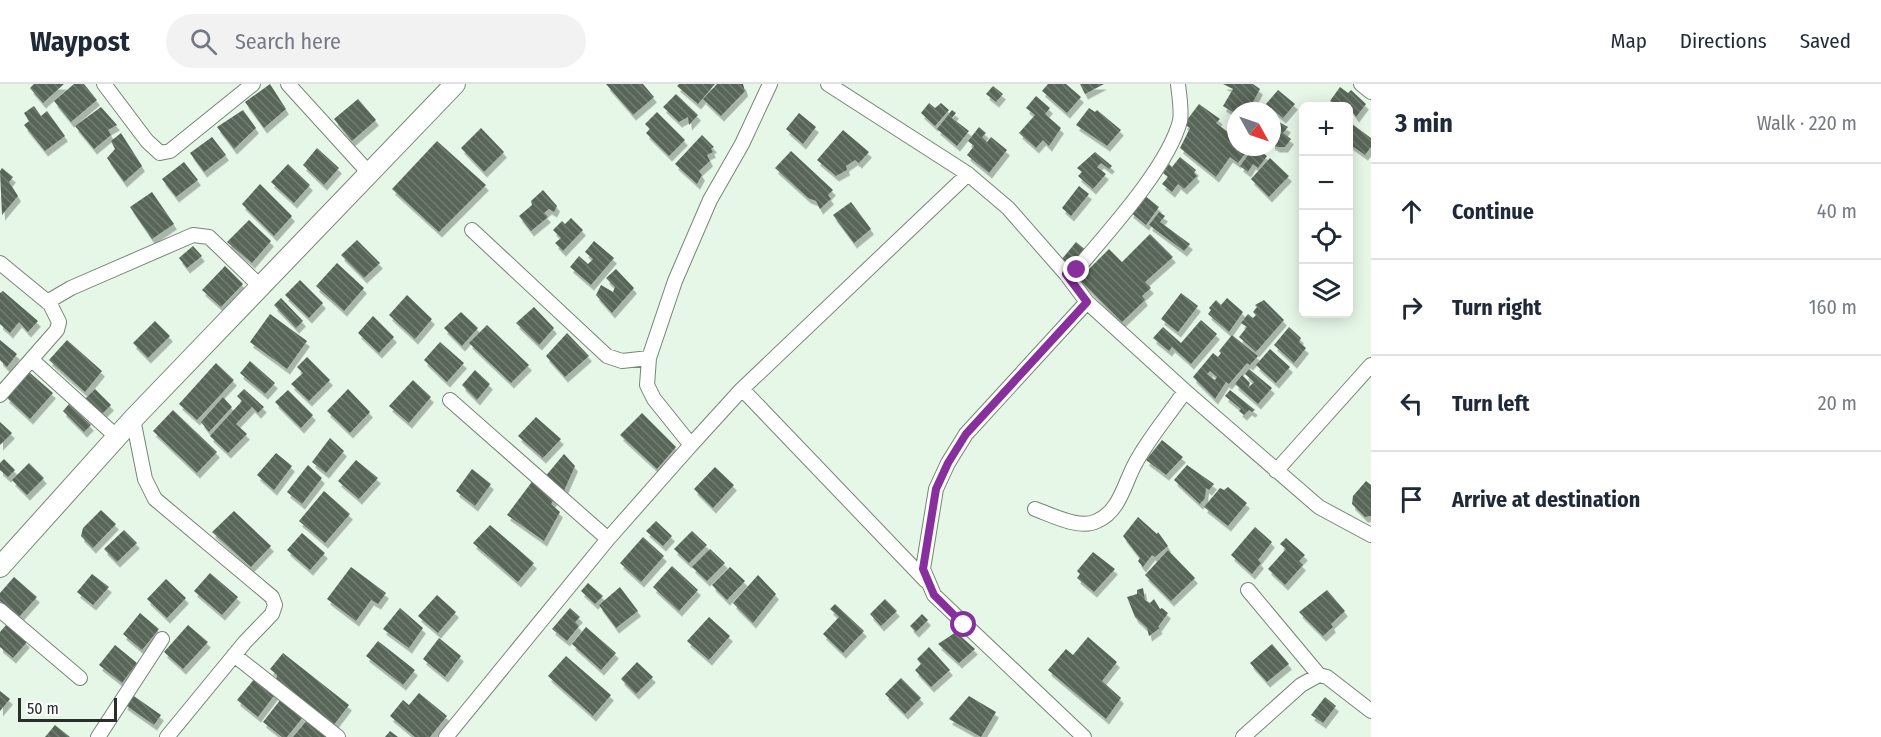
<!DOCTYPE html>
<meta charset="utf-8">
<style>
body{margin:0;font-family:"Fira Sans Condensed",sans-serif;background:#f2f2f3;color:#1f2937}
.controls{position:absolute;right:18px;top:18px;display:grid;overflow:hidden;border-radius:9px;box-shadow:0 3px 15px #0003}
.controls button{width:54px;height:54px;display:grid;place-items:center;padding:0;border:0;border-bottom:2px solid #e0e1e3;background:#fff;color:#1f2937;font:30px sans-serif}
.compass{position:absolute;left:1227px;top:18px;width:54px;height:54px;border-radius:50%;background:#fff;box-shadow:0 3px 15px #0003;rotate:130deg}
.scale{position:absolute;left:18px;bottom:15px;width:99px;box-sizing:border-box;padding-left:6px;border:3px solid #282e28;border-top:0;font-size:16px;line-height:21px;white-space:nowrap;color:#282e28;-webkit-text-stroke:4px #fff;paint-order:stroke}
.stop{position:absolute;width:18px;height:18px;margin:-14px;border:4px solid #87309d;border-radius:50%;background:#fff}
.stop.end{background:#87309d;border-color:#fff;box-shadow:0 2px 6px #0008}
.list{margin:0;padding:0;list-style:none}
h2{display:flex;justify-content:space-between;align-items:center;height:78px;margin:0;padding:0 24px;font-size:26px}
h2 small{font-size:20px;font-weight:400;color:#747a83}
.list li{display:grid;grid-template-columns:39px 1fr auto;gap:18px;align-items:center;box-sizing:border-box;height:96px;padding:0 24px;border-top:2px solid #e0e1e3}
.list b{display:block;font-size:22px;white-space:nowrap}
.list em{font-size:20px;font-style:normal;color:#747a83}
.icon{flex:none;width:33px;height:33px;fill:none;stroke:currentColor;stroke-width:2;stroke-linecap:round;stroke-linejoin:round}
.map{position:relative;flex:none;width:1371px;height:653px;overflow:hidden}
header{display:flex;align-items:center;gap:36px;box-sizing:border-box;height:84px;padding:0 30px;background:#fff;border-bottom:2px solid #e0e1e3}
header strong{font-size:28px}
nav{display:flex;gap:33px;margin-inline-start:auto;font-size:21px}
.search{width:420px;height:54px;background:#f2f2f3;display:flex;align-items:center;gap:15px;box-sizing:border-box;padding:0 21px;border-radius:33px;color:#747a83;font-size:22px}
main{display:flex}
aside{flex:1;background:#fff}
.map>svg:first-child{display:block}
</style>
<header>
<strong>Waypost</strong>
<div class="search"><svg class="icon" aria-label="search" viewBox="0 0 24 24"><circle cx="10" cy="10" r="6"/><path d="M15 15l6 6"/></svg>Search here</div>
<nav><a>Map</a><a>Directions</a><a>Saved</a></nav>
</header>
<main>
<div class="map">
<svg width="1371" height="653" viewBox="0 0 1371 653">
<defs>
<pattern id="building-back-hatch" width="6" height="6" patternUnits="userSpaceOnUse" patternTransform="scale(1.5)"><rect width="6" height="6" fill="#586659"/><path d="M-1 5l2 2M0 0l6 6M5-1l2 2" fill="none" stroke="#727c72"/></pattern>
<filter id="shadow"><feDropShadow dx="3" dy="5.5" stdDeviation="0" flood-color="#0004"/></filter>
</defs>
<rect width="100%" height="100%" fill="#e6f7e7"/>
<!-- building -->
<path fill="url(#building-back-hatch)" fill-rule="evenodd" filter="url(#shadow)" d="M34,0H64L43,19L30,4Z
M74,0H84L97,16L71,38L54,17Z
M270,0L286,25L264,44L245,18Z
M606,0H643L654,13L633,31Z
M679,0H715L698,20L677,2Z
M717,0H743L745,7L721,32L703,15Z
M1048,0H1066L1081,13L1067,29L1042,7Z
M1080,0H1104L1085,10Z
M1223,0H1253L1260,5L1248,27H1236V30L1223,22L1233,5Z
M993,2L1003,10L996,18L986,10Z
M1340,3L1348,9L1351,6L1366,20L1356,33L1348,22H1338L1330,17Z
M1278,6L1295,20L1283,34L1266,20Z
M676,10L698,31L689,41L688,33L679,38L663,23Z
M1036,12L1050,24L1045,30L1061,44L1049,62L1043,56L1036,64L1019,49L1035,31L1026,24Z
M358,15L376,36L352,57L334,35Z
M929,19L935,24L941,19L949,26L935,42L921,29Z
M1199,20L1220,35L1216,39L1236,54V63H1250L1238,79L1230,73L1216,93L1180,64L1190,44L1184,40Z
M34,22L41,32L47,27L65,52L45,67L24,41L29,37L24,29Z
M101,23L117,41L108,46L111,51L94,65L75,42Z
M1089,24L1095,28L1097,26L1121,46L1107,62L1076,41Z
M243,26L256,44L234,65L217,43Z
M952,26L956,29L952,34L969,47L957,62L937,45Z
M657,28L685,56L669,72L646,49L650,45L645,40Z
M799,29L816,43L803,60L786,45Z
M1272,34L1288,43L1283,49L1291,55L1285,63H1277L1272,60Z
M1348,37L1371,54V63L1365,71L1348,59Z
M979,43L986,49L982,53L987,58L991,53L1007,66L989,89L967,71L974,62L968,57Z
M481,44L504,68L484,88L461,64Z
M843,46L869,68L859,79L855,76L846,82L847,86L836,92L817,76Z
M121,49L142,82L124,98L107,74L115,65L111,57Z
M702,51L714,63L711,65L713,68L707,71L710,77L699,87L702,91L697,100L675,80Z
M212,53L226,71L204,88L190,69Z
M437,57L486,101L439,148L392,105Z
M1254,63L1267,72L1258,84L1253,80L1248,88L1240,82Z
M317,64L339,84L324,101L303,81Z
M791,67L833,106L828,111L831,115L820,125L816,117L808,114L775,84Z
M1095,68L1112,82L1109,85L1101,79L1097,83L1106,90L1093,105L1078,92L1082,88L1077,84Z
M1180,73L1196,86L1194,89L1197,92L1184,105L1178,100L1172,108L1162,100L1168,93L1163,89L1169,80L1172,83Z
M1270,74L1289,92L1269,113L1251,95Z
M184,78L198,96L176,113L162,95Z
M288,80L310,101L294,119L271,98Z
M2,84L13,93L9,98L18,112L2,131L0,87Z
M260,100L292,132L274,152L242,120Z
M1079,102L1089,110L1071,132L1062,124Z
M543,106L557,122L554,128L549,125L544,129L548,133L531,147L519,132L532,121L531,117Z
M152,108L174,140L152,155L130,123Z
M1144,111L1159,123L1146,141L1130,128Z
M851,118L871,145L854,159L833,131Z
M1159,128L1165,132L1160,138L1190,160L1184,167L1149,141Z
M571,134L583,146L563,167L555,159L561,154L553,146L562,137L565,140Z
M249,136L271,157L252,179L227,158Z
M1150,150L1173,173L1145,198L1151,204L1142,212L1145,216L1122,238L1079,195L1109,165L1122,178Z
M357,156L380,179L364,194L341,171Z
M594,157L614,174L591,201L570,183L579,172L588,180L593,175L585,168Z
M1076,158L1087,167L1074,184L1062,175Z
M193,162L202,172L187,184L179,174Z
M337,179L364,204L344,227L316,202Z
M225,182L243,200L221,223L202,206Z
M616,185L634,204L612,229L596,211L601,201L613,208L615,203L606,194Z
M300,196L323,219L309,234L285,211Z
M3,207L38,237L28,248L19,238L10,249L0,240V209Z
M1181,209L1198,222L1178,248L1161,235Z
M407,211L432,235L415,255L389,231Z
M281,214L303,237L296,244L274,221Z
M1227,214L1243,228L1229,248L1208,230L1211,226L1209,224L1216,216L1221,221Z
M1264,216L1284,236L1256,268L1239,253L1247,243L1241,239L1248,230L1253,234L1256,231L1253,228L1257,223L1255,221Z
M534,223L554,244L539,261L516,239Z
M461,228L478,244L462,262L444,244Z
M270,230L307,257L287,285L250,258Z
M373,232L394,253L379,269L358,249Z
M1201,236L1217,250L1191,280L1172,263L1169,267L1153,254L1163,243L1181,259Z
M155,237L170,252L148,274L133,259Z
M487,241L529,281L511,299L469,259Z
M1289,243L1301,254L1299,258L1306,264L1294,279L1274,261Z
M567,249L589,272L565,293L546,272Z
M1232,251L1258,272L1250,281L1247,279L1229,300L1226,298L1215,315L1193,293L1213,269L1218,273L1221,269L1219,267ZM1210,287L1217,293L1215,296L1207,290Z
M0,256L17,270L7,283L0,276Z
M67,256L102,287L85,308L49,276Z
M440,258L464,279L447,298L424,276Z
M1270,265L1290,283L1276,299L1256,281Z
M307,273L330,296L309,317L291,300L303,289L297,283Z
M250,277L275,299L265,310L240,289Z
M216,279L234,296L197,336L179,320Z
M1249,285L1272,304L1258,320L1235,300L1242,291L1250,299L1248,304L1254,298L1245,290Z
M475,286L490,300L477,316L462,301Z
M29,288L53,309L30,335L6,313Z
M413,296L431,313L409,339L389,322Z
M95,305L111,321L100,332L83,317Z
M244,305L264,323L258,329L252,323L236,340L247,350L228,369L210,352L242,317L237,312Z
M348,305L370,328L350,349L327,327Z
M288,306L313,331L301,344L275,318Z
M1230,306L1255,326L1252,328L1249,326L1244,331L1239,327L1241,325L1225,312Z
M223,313L232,323L209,348L201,338Z
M69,320L91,341L84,348L63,327Z
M173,326L217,368L197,389L153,347Z
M642,329L676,363L657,385L620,351Z
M536,333L561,355L543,374L518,352Z
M0,338L12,349L0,361Z
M330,354L344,367L326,389L312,378Z
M1162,356L1183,373L1166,391L1146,376Z
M276,369L292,382L274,406L257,391Z
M564,370L575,382L563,409L544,394Z
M4,375L15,386L8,393L0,386V379Z
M356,376L378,394L359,415L338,397Z
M29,379L44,394L27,411L12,396Z
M308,381L322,394L302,420L287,408Z
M1187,381L1214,400L1209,406L1206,404L1205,414L1200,420L1174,396Z
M715,383L734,401L713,424L694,405Z
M472,385L491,400L475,422L456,407Z
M534,395L556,413L551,420L560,428L544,457L507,431Z
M1366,397L1371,401V432L1365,433L1352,420L1353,412Z
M1228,403L1247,419L1228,442L1204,423L1220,404L1224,406Z
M324,407L350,430L325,459L299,437Z
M101,426L116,440L93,464L81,452L83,444Z
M234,427L271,462L251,483L212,448Z
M1138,433L1157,450L1158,448L1168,462L1155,473L1152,471L1143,483L1138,477L1140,474L1123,452Z
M656,437L672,452L663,462L646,447Z
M490,441L534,479L518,498L473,459Z
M1255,443L1272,458L1258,476L1261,479L1252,490L1231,471Z
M124,446L137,459L117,478L104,465Z
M692,447L707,461L689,479L674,465Z
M302,449L325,469L310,486L287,466Z
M643,453L664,472L641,498L620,479Z
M1286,454L1305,471L1299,477L1303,481L1285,501L1268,485L1286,465L1280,460Z
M710,465L725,479L707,497L692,483Z
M1168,466L1195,494L1171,517L1145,491Z
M1093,468L1115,485L1094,508L1077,494L1080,490L1077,487Z
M672,482L698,506L679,527L653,503Z
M351,483L386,509L378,520L371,516L356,537L327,515Z
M730,483L745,497L727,516L712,501Z
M210,489L238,513L222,531L194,507Z
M92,490L109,503L93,521L77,508Z
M758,491L776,510L753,539L733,519Z
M14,493L37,513L19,533L0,517V509Z
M166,495L186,514L167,534L147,515Z
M588,499L603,512L595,520L581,507Z
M620,503L638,527L616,544L599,521Z
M1143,504L1145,516L1150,519L1154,515L1160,525L1162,524L1168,529L1158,543L1160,544L1149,552L1147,544L1135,533L1127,513L1137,510V506Z
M1327,506L1345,527L1331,540L1333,543L1323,552L1299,528Z
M437,511L456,528L438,549L418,532Z
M885,515L897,527L881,542L870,530Z
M835,520L864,547L843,569L823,550L839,533L830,525Z
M400,524L423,544L409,564L383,545Z
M570,524L580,533L575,538L579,542L567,557L552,545Z
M140,529L159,545L142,566L123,550Z
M922,530L928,536L916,548L910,542Z
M709,533L730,552L709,576L687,557Z
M7,540L27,558L13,574L0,563V548Z
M188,541L208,558L183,585L164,568Z
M586,543L616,569L601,586L572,560Z
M956,548L975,565L959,579L938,560Z
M1088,553L1117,578L1102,597L1121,614L1106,635L1048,586L1066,565L1073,571Z
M439,554L461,572L445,593L423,575Z
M378,557L415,586L403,601L366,572Z
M1272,560L1289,580L1267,598L1250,579Z
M115,561L137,579L122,599L99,581Z
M929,563L950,586L931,603L915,586L921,580L917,575Z
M283,569L349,621L333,642L276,597L277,591L270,585Z
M566,572L611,611L593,632L548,592Z
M637,578L653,593L636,610L621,595Z
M256,593L276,609L258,633L237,616Z
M901,594L921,614L905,630L885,610Z
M0,607L10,615L0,627Z
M419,609L447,632L430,653H415L390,632L403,616L409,621Z
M131,610L161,631L154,641L124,620Z
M969,612L996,628L981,653L949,635Z
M1325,613L1336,622L1323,639L1311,631Z
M281,615L303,633L287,653H282L263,638Z
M308,635L331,653H293Z
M55,641L70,653H45Z
M390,647L398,653H385Z"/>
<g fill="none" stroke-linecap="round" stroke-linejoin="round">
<defs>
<path id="street" d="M104,0L147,57L160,69L170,67L253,0
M288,0L369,89
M828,0L968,90L1008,124L1066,190L1087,218L1185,307L1319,423L1371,451
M1361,0L1371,8
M472,146L607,272L622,277L649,274
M0,179L50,220L59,238L57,246L0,311
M1066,190L1076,186C1108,148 1168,83 1180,37C1182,26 1179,11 1178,0
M47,218L71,204L193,151L209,153L261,203
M32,276L117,353
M742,305L926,497
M450,316L608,455
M133,335L145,395L155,415L272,513L275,521L272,530L245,558L167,653
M691,361L742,305L968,90
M1276,387L1371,281
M1035,425C1052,431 1080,446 1097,437C1120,427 1124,400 1135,380C1148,355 1169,331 1185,307
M1248,506L1319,591
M0,526L80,594
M234,571L338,653
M98,653L162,555
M446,653L608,455L691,361L654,315L647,301L649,274L675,197L710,116L742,60L770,0
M1084,653L934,511L923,485L936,405L948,379L966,350L1087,218
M1243,653L1301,601L1319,591L1327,593L1371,627"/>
<path id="secondary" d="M0,483L133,335L455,0"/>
</defs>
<!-- street casing -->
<use href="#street" stroke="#768577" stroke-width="16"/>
<!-- secondary casing -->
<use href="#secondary" stroke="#768577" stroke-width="22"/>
<!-- street -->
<use href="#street" stroke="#fff" stroke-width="14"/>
<!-- secondary -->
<use href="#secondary" stroke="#fff" stroke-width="20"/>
</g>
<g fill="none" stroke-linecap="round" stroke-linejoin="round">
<!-- route -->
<path stroke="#87309d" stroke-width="8" d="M964,541L934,511L923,485L936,405L948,379L966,350L1087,218L1066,190L1077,186"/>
</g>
</svg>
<div class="controls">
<button>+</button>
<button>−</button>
<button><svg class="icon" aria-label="locate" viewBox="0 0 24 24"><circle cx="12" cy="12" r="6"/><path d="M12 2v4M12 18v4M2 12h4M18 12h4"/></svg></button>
<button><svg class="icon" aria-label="layers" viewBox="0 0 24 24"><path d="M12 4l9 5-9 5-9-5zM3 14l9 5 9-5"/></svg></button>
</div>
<svg class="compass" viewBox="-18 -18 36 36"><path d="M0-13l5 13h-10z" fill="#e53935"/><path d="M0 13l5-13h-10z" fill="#747a83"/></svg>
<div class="scale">50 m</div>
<div class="stop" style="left:964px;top:541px"></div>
<div class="stop end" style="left:1077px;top:186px"></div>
</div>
<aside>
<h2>3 min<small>Walk · 220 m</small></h2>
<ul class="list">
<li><svg class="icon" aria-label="ahead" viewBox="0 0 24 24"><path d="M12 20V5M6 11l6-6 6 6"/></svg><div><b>Continue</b></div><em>40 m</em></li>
<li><svg class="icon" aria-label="right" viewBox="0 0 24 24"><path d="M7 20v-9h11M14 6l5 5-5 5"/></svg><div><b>Turn right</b></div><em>160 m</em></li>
<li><svg class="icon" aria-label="left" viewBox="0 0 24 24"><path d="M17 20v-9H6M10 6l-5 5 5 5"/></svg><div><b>Turn left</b></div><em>20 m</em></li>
<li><svg class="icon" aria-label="arrive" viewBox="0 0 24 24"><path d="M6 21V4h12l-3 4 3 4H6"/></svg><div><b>Arrive at destination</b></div></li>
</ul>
</aside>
</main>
